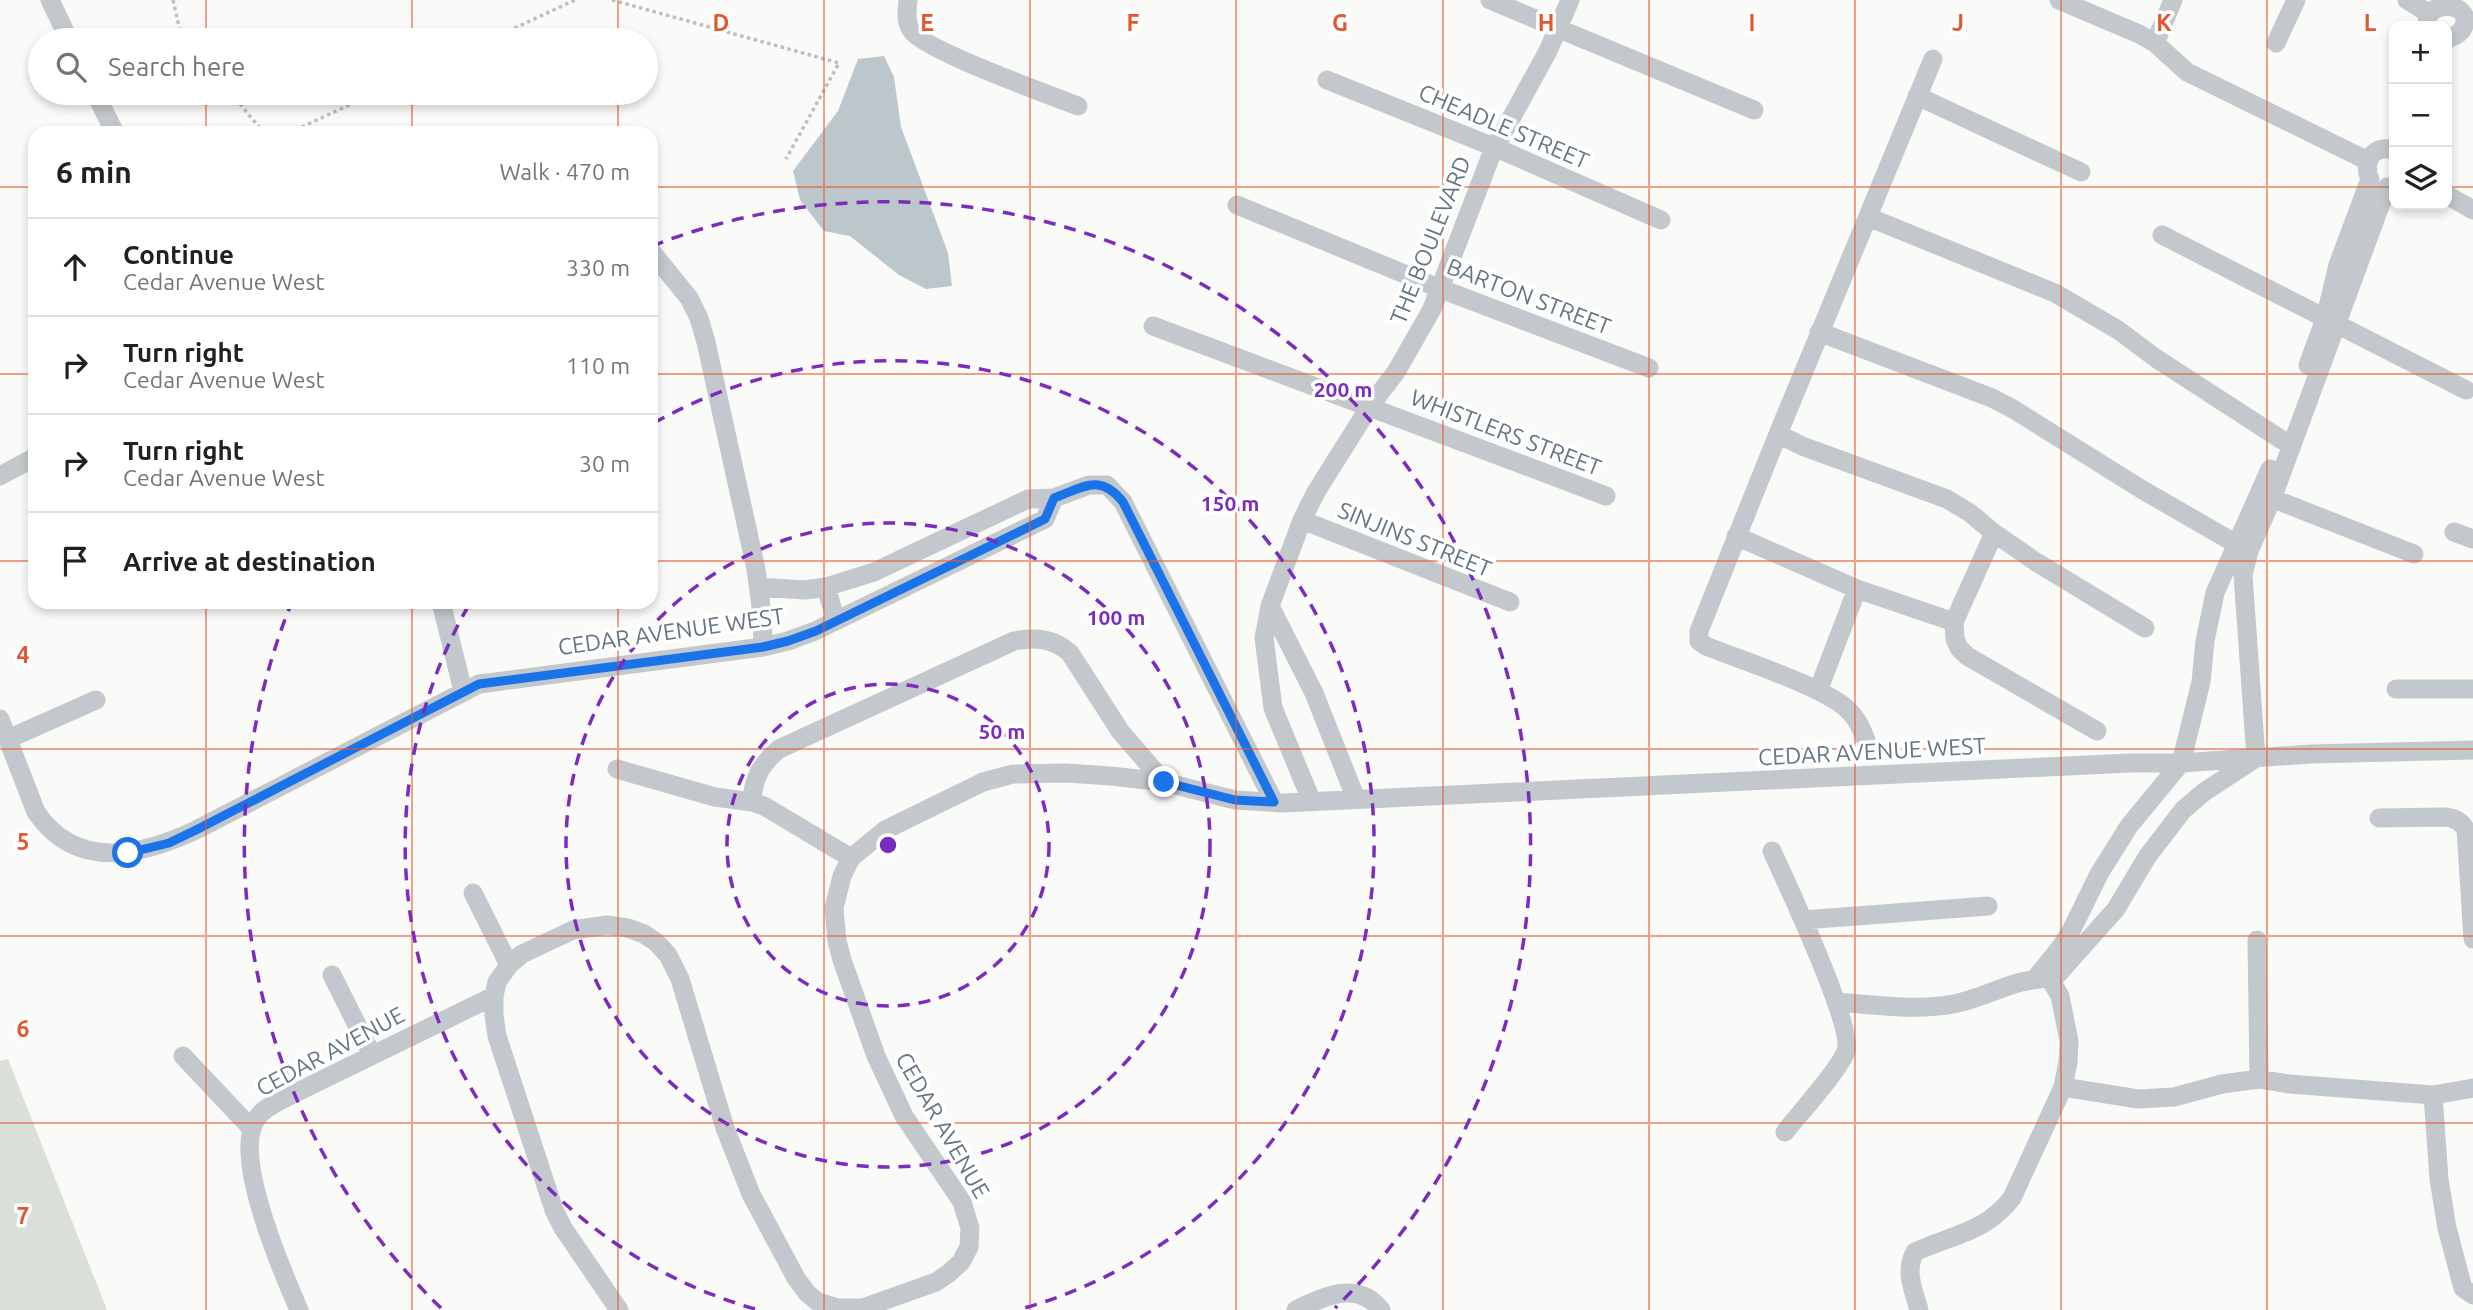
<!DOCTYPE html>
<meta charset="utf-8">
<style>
body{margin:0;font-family:Ubuntu,sans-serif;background:#f2f2f2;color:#202124}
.controls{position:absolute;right:21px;top:21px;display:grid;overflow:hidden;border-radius:14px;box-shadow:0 4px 10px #0003}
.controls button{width:63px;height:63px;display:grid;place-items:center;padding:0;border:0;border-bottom:2px solid #e0e0e0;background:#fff;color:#202124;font:35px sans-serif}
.stop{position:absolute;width:21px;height:21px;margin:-16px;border:5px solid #1a73e8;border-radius:50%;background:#fff}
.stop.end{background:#1a73e8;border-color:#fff;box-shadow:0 2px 7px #0008}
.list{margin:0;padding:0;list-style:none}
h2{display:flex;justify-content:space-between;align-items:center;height:91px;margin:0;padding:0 28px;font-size:30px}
h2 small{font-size:23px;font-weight:400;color:#757577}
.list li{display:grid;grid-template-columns:46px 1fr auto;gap:21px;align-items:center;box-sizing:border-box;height:98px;padding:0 28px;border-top:2px solid #e0e0e0}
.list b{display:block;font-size:26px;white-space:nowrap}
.list p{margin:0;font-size:23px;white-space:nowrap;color:#757577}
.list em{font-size:23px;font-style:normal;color:#757577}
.icon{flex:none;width:38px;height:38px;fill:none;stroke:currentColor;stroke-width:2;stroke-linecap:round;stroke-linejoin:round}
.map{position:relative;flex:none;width:2473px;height:1310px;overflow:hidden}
.search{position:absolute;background:#fff;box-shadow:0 4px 10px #0003;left:28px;top:28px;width:630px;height:77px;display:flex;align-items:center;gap:18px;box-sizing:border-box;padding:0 24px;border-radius:38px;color:#757577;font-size:26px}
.panel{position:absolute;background:#fff;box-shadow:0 4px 10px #0003;left:28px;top:126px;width:630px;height:483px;border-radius:21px}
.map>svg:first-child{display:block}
</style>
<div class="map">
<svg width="2473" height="1310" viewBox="0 0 2473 1310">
<rect width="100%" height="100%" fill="#fafaf8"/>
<!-- green -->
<path fill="#dadfd7" d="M8,1059L107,1310H0V1061Z"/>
<!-- water -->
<path fill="#bbc7cb" d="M884,56L894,77L901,127L948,253L952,286L926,289L899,275L850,236L824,231L800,200L793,171L838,111L858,59Z"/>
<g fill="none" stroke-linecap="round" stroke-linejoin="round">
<!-- path -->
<path stroke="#bbbfc2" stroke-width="3.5" stroke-dasharray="3.5 3.5" stroke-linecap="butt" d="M173,0L180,31L187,40
M612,0L839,63L786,159
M489,40L575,0
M231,93L264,133
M289,133L375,93"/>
<!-- minor -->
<path stroke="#c3c8cc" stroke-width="19" d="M50,0L69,40
M908,0C907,11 905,22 912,31C924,50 1050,95 1078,106
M1490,0L1754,110
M2059,0L2139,34L2155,43L2187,72L2368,161
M2407,0L2428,13
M2428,26C2421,0 2473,0 2464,26C2461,34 2454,37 2447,39
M2155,43L2173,0
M2276,43L2296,0
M1933,59L1778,434L1802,446L1947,499L1970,513L1994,533L2036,562L2145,628
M1327,80L1494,147L1661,220
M95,93L115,133
M1917,96L2081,172
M2368,174C2365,156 2377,145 2394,150
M2447,195L2473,210
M1237,205L1441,289L1649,368
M1868,217L2055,293L2118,330L2157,359L2282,440
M2162,235L2466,390
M651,251L689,298L699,318L706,342L756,569L762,614L763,647
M1153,326L1606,496
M1819,332L1992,398L2013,409L2141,489L2245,549
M2308,365L2325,319L2338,265L2370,179
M1778,434L1699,631V641L1706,646C1740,660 1829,688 1850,712C1858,720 1862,730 1866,740
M0,476L35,457
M2261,494L2414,554
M1302,520L1510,602
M2454,532L2473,539
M1994,533L1954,622L1955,639L1959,648L1967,656L2097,731
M1736,536L1857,589L1954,622
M759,587L805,590L826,587L874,572L1028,499L1054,498L1089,485H1107L1123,502L1274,802
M826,587L836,621
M441,602L463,691
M1270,606L1314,693L1356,799
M2396,689H2473
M1818,691L1857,589
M0,719L36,812C76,871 141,856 196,830L479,684L763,647L788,641L815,631L1045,519L1054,498
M8,739L96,700
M617,769L715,797L752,802
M1312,802L1273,708L1264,638L1270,606L1302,520L1316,492L1370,406L1396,372L1432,309L1492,153L1548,51L1570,0
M2379,818L2445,817C2455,818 2461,821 2466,830L2473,939
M1772,851C1786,882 1854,1026 1846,1051C1840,1069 1799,1114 1785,1132
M851,858L764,806L752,802C753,778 761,764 779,749L1014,641C1035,637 1053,638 1070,653L1120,731L1164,782
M473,893L509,965
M1803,920L1988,906
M2257,940L2259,1079
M332,975L372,1055
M2034,980L2060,948L2072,929L2099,874L2129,826L2181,763L2201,682L2205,641L2215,593L2270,469
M1836,1002C1875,1005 1916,1011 1954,1004C1978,999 1999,988 2021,982C2034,979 2046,980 2058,974L2116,909L2147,857L2183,810L2204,792L2256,758L2243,575L2249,551L2272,499L2387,187
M183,1056L252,1129
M2063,1087L2138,1099L2174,1097L2222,1084L2259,1079L2289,1084L2433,1095L2473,1088
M2433,1095L2439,1179L2447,1228L2463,1288L2473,1295
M299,1310C282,1271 231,1154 257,1118C264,1107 278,1102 289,1096L494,996
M619,1310L563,1228L554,1210L497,1036L494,1015V996L497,982L509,965L522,954L573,930L607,925L628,928L644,934L656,942L668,955L680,979L725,1128L751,1194L796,1278L807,1293L818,1302L838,1308H863L936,1282L949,1273L961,1262L969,1247L970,1228L962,1202L904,1116L876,1056L842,960L837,941L834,908L842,876L851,858L885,830L983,782L1013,774L1066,773L1111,776L1164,782L1235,800L1283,803L2130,763H2181L2311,754L2473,750
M1296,1310C1324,1296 1358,1280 1381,1310
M1919,1310C1914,1291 1904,1271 1915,1252C1952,1235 1986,1232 2012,1198L2063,1087L2068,1062L2069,1041L2060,996L2044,969"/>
</g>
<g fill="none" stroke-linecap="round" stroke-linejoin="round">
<!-- route -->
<path stroke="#1a73e8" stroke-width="9" d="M128,853L169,843L196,830L479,684L763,647L788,641L816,631L1045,519L1054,498C1084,487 1100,473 1123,502L1274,802L1235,800L1164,782"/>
</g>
<!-- grid -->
<path fill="none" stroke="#e4572e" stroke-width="2" stroke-opacity="0.55" d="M206,0V40M412,0V40M618,0V40M824,0V1310M1030,0V1310M1236,0V1310M1443,0V1310M1649,0V1310M1855,0V1310M2061,0V1310M2267,0V1310M206,93V133M412,93V133M618,93V133M0,187H35M651,187H2394M2447,187H2473M0,374H35M651,374H2473M0,561H35M651,561H2473M206,602V1310M412,602V1310M618,602V1310M0,749H2473M0,936H2473M0,1123H2473"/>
<!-- distance rings -->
<g fill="none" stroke="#7b2cbf" stroke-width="3.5" stroke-dasharray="12 9">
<circle cx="888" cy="845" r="161"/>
<circle cx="888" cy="845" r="322"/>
<path d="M755 1309A483 483 0 0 1 470 603M654 423A483 483 0 1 1 1021 1309"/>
<path d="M441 1308A644 644 0 0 1 291 604M652 246A644 644 0 0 1 1335 1308"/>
</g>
<g text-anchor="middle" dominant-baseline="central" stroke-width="7" stroke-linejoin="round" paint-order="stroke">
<!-- street labels -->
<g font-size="23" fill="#657683" stroke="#fff">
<text transform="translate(1504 126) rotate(23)">CHEADLE STREET</text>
<text transform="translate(1430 240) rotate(-68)">THE BOULEVARD</text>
<text transform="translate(1529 296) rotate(21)">BARTON STREET</text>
<text transform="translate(1506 432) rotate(21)">WHISTLERS STREET</text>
<text transform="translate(1415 539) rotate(22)">SINJINS STREET</text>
<text transform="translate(671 631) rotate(-8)">CEDAR AVENUE WEST</text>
<text transform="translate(1872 751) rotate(-3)">CEDAR AVENUE WEST</text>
<text transform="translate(330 1051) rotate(-28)">CEDAR AVENUE</text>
<text transform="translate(943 1125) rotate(60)">CEDAR AVENUE</text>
</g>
</g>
<g font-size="23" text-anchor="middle" font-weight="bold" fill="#e4572e" stroke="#fff" stroke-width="7" stroke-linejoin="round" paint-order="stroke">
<text x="721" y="31">D</text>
<text x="927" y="31">E</text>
<text x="1133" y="31">F</text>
<text x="1340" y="31">G</text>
<text x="1546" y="31">H</text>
<text x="1752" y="31">I</text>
<text x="1958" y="31">J</text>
<text x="2164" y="31">K</text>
<text x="2370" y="31">L</text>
<text x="23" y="663">4</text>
<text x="23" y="850">5</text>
<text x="23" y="1037">6</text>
<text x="23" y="1224">7</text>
</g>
<circle cx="888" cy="845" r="10" fill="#7b2cbf" stroke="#fff" stroke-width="3.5"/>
<g font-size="21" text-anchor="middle" font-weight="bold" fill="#7b2cbf" stroke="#fff" stroke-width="7" stroke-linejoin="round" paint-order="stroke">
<text x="1343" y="397">200 m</text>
<text x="1230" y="511">150 m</text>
<text x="1116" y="625">100 m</text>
<text x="1002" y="739">50 m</text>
</g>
</svg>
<div class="controls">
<button>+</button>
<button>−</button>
<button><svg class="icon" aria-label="layers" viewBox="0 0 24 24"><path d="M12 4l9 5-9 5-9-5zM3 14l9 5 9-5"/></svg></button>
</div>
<div class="stop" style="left:128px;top:853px"></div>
<div class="stop end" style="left:1164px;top:782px"></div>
<div class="search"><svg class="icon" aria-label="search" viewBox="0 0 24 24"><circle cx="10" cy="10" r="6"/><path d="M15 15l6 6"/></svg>Search here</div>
<section class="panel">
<h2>6 min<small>Walk · 470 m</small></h2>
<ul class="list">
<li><svg class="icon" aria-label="ahead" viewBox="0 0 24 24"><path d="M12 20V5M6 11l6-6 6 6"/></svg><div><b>Continue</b><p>Cedar Avenue West</p></div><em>330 m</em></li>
<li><svg class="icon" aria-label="right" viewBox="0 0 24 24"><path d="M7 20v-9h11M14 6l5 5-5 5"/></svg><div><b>Turn right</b><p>Cedar Avenue West</p></div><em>110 m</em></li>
<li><svg class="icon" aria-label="right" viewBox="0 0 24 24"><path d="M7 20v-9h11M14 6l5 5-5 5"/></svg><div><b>Turn right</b><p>Cedar Avenue West</p></div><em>30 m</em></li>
<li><svg class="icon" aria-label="arrive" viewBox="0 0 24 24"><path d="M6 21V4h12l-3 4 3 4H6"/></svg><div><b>Arrive at destination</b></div></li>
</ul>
</section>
</div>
